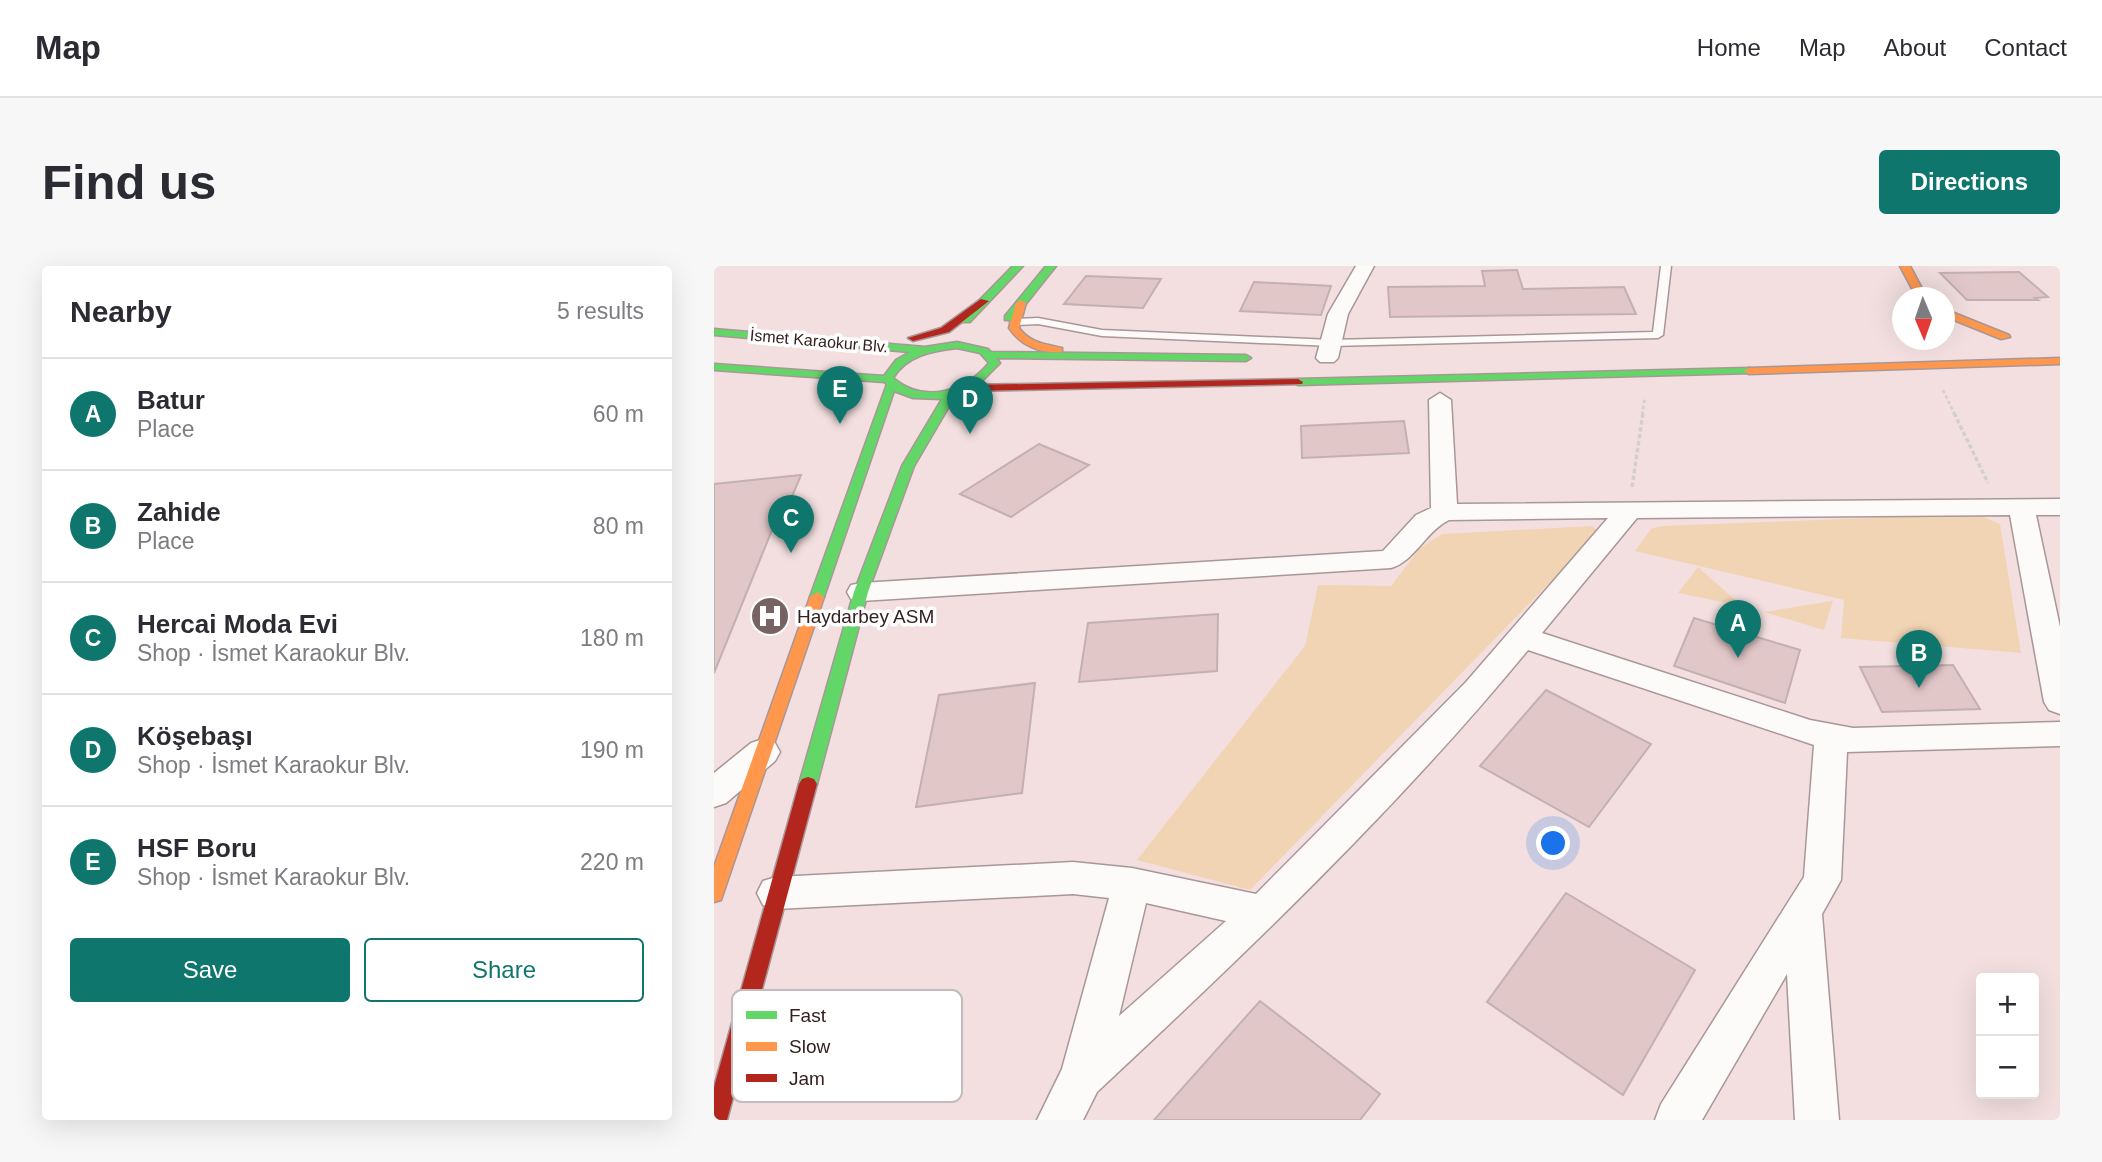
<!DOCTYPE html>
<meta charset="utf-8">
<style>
body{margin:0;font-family:Helvetica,sans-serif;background:#f7f7f7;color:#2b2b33}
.controls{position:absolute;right:21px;bottom:21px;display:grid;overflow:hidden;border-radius:7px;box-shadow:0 7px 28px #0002}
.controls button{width:63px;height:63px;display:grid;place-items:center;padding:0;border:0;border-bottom:2px solid #e1e1e2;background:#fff;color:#2b2b33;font:35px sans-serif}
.compass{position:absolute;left:1178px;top:21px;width:63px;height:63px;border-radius:50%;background:#fff;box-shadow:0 7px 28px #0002;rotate:178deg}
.you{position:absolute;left:840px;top:578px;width:24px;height:24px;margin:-18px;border:5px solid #fff;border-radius:50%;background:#1a73e8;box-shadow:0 0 0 10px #1a73e833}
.badge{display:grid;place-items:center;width:46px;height:46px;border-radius:50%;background:#0f766e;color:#fff;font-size:23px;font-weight:700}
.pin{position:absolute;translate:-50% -58px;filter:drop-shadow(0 2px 4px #0008)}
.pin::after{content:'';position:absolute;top:37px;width:24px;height:21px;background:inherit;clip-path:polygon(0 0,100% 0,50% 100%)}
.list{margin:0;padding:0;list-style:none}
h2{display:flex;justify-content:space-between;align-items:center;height:91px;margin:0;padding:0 28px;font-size:30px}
h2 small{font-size:23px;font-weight:400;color:#7c7c81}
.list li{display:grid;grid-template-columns:46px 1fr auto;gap:21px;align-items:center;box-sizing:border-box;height:112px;padding:0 28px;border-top:2px solid #e1e1e2}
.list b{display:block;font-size:26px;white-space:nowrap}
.list p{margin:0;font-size:23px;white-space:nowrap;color:#7c7c81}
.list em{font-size:23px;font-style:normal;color:#7c7c81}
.actions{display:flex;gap:14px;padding:21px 28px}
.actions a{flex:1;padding:16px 0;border:2px solid #0f766e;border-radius:7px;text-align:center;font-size:24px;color:#0f766e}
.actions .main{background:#0f766e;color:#fff}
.map{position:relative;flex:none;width:1346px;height:854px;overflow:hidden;border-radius:7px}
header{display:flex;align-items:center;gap:42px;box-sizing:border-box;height:98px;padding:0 35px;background:#fff;border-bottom:2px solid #e1e1e2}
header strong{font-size:33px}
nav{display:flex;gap:38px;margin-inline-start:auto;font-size:24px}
.intro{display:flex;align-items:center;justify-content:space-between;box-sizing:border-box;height:168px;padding:0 42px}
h1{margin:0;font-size:49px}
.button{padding:18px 32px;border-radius:7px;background:#0f766e;color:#fff;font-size:24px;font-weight:700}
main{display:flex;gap:42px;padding:0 42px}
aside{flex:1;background:#fff;border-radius:7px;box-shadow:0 7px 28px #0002}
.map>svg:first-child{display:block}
</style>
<header>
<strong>Map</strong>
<nav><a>Home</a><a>Map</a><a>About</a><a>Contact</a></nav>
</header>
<div class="intro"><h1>Find us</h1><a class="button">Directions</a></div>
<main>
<aside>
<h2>Nearby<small>5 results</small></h2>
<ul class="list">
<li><span class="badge">A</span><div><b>Batur</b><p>Place</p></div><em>60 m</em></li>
<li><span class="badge">B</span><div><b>Zahide</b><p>Place</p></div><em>80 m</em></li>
<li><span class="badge">C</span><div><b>Hercai Moda Evi</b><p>Shop · İsmet Karaokur Blv.</p></div><em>180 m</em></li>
<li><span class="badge">D</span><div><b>Köşebaşı</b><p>Shop · İsmet Karaokur Blv.</p></div><em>190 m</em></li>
<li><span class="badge">E</span><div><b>HSF Boru</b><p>Shop · İsmet Karaokur Blv.</p></div><em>220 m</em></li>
</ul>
<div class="actions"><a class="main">Save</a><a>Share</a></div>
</aside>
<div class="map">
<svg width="1346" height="854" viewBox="0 0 1346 854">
<rect width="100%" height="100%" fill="#f3dfdf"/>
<!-- green -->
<path fill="#f1d4b4" d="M1263,248L1286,258L1307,387L1127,372L1130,334L921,285L937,263L947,260Z
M878,260L885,266L536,624L423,594L591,380L604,319L677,320L706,282L728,268Z
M984,301L1028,340L964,327Z
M1119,335L1110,364L1050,346L1118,335Z"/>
<!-- building -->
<path fill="#e2c7c8" stroke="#c3b0b0" stroke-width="2" d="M803,4L809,23L910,21L922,48L676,51L674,21L771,20L768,5Z
M1305,6L1334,31L1321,32L1324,34H1253L1226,7Z
M372,10L447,13L429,42L350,38Z
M540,16L617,20L607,49L526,45Z
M690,155L695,187L588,192L587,160Z
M325,178L375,199L297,251L246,228Z
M87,209L64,264H58L0,407V218Z
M504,348L503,405L365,416L374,357Z
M980,352L1086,384L1071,437L960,400Z
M1239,399L1266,443L1168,446L1146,401Z
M321,417L308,527L202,541L225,429Z
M832,424L937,478L875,561L766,500Z
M852,627L981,704L909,829L773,736Z
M546,735L666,828L646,854H440Z"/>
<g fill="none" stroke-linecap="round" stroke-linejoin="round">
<defs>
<path id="lane" d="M947,0H957L949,69L944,72L617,80L388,70L324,58L301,59L296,56L301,53L324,52L388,64L617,74L939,66Z"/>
<path id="street" d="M642,0H660L634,48L624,92L620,96H606L602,92L614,48Z
M726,127L737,134L743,238L1346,233V249H1322L1346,361V448L1335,444L1330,436L1296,249L923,252L828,367L1096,454L1139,462L1346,456V480L1133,486L1127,614L1108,648L1125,854H1081L1073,708L988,854H941L947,838L1090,611L1100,479L814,384C683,543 533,686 383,826L369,854H323L348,803L395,632L359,628L62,643L49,639L43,627L49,615L62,611L359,596L418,602L542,628L752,416L894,252L735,254C712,265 700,296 677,302L147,335L137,333L133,326L137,319L147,317L669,285L702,249L717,242L715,134ZM432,637L512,655L405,750Z
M49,473L61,477L66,486L61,495L12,537L0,541V507L37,477Z"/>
<path id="fast" d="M299,0H309L256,56H248V52Z
M332,0H342L299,54H291V50Z
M0,63L211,81L243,76L274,83L277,86L532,89L537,92L532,95L282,92L286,97L263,120L241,130L200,200L154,326L103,518L100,523L94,525L88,523L85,518L140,326L188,200L228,133L199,132L180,125L110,331L103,336L98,334L96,331L173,118L170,116L0,104V98L170,110L182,94L196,86L0,69ZM243,82L266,87L275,97C251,126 210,138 179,112C193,89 218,85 243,82Z
M1035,102L1039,103V107L584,119L579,116L584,113Z"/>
<path id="slow" d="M1186,0H1196L1213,32H1203Z
M307,34L312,37L305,62C316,77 331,78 348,82V86C327,88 307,80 295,62L302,37Z
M1230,43L1295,69L1296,71L1287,73L1230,50Z
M1346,92V98L1035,108L1030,105L1035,102Z
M103,326L110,331L9,628L7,634L0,636V601L96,331Z"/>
<path id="jam" d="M267,33L275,35L235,66L199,75L194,72L227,62Z
M584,113L589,116L588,118L255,125L249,122L255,119Z
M94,511L100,513L103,518L13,854H0V821L85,518L88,513Z"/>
</defs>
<!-- lane casing -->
<use href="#lane" stroke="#a99797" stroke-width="3"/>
<!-- street casing -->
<use href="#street" stroke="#a99797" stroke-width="3"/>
<!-- fast casing -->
<use href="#fast" stroke="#a99797" stroke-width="3"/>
<!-- slow casing -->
<use href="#slow" stroke="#a99797" stroke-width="3"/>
<!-- jam casing -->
<use href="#jam" stroke="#a99797" stroke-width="3"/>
<!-- path-far1 -->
<path stroke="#d4cfcf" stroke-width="2.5" stroke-dasharray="3.5 2.5" stroke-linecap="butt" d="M1229,124L1241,149
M928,149L931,131"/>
<!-- path -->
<path stroke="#d4cfcf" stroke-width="3.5" stroke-dasharray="4.5 2.5" stroke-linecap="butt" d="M1240,147L1274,217
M918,221L929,147"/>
<!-- lane -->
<use href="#lane" fill="#fdfafa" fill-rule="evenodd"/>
<!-- street -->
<use href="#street" fill="#fdfafa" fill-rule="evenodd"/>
<!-- fast -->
<use href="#fast" fill="#63d668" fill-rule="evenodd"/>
<!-- slow -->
<use href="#slow" fill="#ff974d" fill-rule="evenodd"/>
<!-- jam -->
<use href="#jam" fill="#b3261e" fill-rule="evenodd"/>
</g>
<!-- icons -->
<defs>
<symbol id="hospital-disc" viewBox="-11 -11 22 22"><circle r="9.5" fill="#786363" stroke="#fff"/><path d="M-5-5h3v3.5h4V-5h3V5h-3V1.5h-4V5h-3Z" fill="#fff"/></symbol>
</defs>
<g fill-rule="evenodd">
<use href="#hospital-disc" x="34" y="328" width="44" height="44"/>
</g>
<g text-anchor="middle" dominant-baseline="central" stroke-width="7" stroke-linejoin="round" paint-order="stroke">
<!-- far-street labels -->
<g font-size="16" fill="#352020" stroke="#fff">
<text transform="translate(105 75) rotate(5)">İsmet Karaokur Blv.</text>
</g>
<!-- poi labels -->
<g font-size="19" fill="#352020" stroke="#fff" text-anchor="start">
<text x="83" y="350">Haydarbey ASM</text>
</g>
</g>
<!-- legend -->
<rect x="18" y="724" width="230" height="112" rx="10" fill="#fff" stroke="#c2bcbc" stroke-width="2"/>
<rect x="32" y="745" width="31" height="8" fill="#63d668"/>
<rect x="32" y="776" width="31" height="9" fill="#ff974d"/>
<rect x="32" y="808" width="31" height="8" fill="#b3261e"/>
<g font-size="19" fill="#352020">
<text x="75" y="756">Fast</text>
<text x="75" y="787">Slow</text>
<text x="75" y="819">Jam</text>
</g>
</svg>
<div class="controls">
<button>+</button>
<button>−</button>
</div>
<svg class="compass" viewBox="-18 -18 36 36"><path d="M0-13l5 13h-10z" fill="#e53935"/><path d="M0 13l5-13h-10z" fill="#7c7c81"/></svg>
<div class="you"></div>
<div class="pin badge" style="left:1024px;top:392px">A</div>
<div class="pin badge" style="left:1205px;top:422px">B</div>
<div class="pin badge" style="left:77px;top:287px">C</div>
<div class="pin badge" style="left:256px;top:168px">D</div>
<div class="pin badge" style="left:126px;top:158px">E</div>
</div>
</main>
